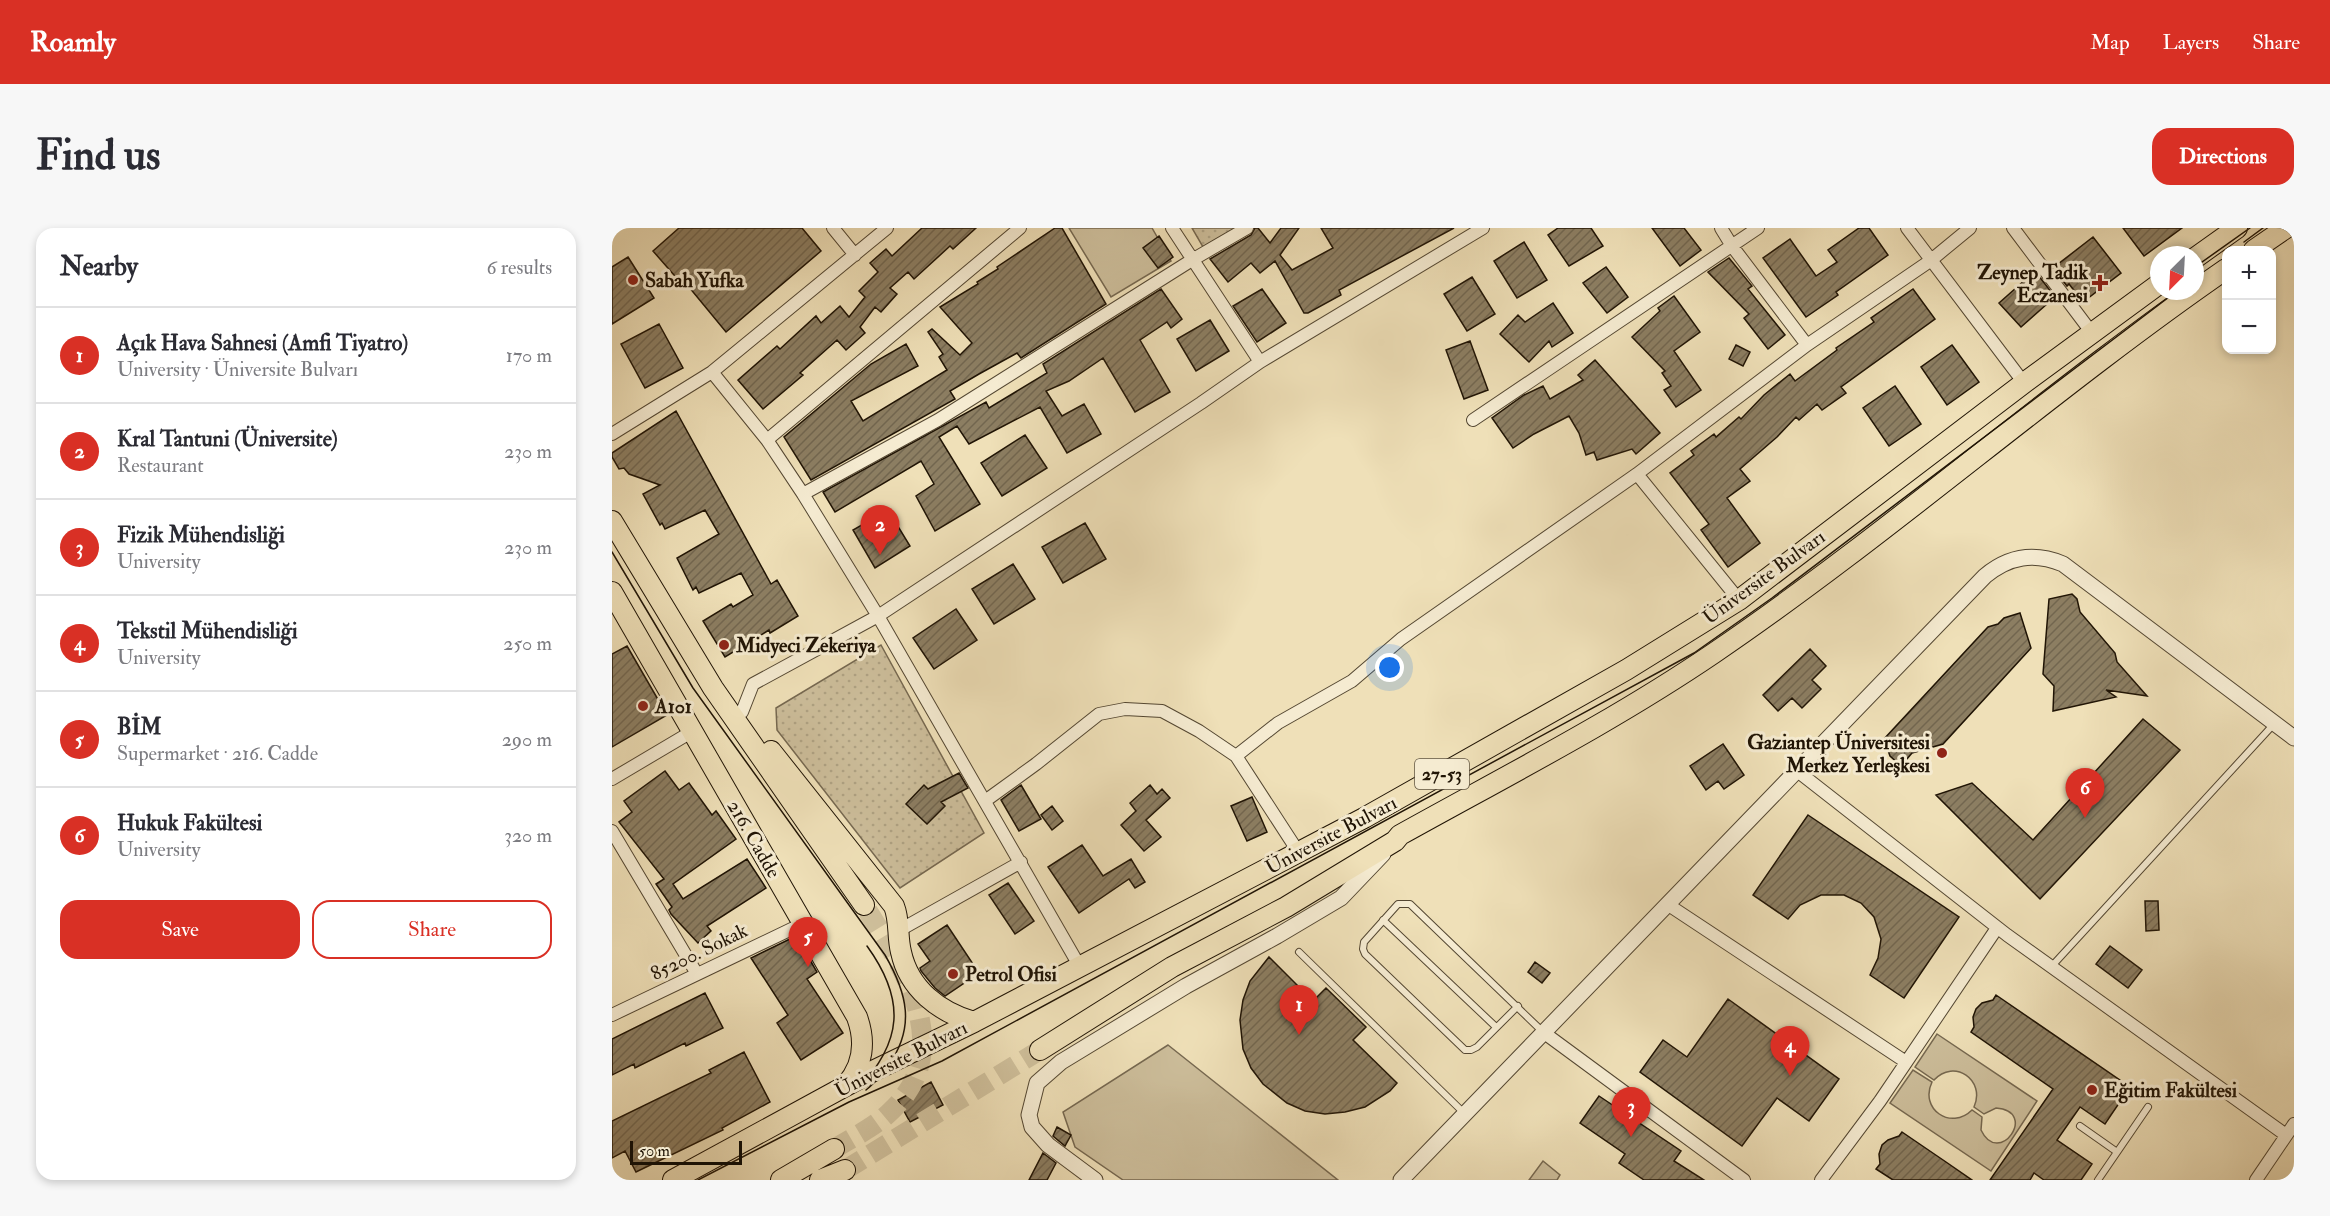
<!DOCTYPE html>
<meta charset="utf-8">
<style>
body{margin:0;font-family:"IM FELL Double Pica",serif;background:#f7f7f7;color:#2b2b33}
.controls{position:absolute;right:18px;top:18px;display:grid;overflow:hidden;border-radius:12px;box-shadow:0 3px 9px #0003}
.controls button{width:54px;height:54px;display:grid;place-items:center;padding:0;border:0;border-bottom:2px solid #e1e1e2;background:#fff;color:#2b2b33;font:30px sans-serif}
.compass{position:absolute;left:1538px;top:18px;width:54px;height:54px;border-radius:50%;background:#fff;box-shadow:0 3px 9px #0003;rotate:204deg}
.scale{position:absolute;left:18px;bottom:15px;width:112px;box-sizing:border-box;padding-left:6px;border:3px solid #201405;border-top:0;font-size:16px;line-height:21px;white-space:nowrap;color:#201405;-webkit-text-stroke:4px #f5ebd1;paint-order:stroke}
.you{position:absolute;left:778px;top:440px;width:21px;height:21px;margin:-15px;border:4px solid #fff;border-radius:50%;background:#1a73e8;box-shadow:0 0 0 9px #1a73e833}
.badge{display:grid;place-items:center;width:39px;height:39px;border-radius:50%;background:#d93025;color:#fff;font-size:20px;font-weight:700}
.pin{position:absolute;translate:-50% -50px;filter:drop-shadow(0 2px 3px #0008)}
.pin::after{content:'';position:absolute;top:32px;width:21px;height:18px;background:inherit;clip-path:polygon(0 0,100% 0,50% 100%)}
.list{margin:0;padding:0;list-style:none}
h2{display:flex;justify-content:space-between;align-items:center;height:78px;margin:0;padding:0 24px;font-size:26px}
h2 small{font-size:20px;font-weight:400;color:#7c7c81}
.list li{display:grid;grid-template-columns:39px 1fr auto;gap:18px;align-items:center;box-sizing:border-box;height:96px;padding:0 24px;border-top:2px solid #e1e1e2}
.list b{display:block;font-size:22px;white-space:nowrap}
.list p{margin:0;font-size:20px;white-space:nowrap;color:#7c7c81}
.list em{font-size:20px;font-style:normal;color:#7c7c81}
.actions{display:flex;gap:12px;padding:18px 24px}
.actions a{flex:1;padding:14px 0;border:2px solid #d93025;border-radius:18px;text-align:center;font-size:21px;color:#d93025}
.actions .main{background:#d93025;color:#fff}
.map{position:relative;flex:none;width:1682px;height:952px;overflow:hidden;border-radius:18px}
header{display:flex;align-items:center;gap:36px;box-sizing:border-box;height:84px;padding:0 30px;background:#d93025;color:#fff}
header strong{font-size:28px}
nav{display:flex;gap:33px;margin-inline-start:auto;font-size:21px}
.intro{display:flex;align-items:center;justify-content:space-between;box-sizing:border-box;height:144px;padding:0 36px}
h1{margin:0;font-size:42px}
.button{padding:15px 27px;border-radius:18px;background:#d93025;color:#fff;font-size:21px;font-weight:700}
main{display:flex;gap:36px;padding:0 36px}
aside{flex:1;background:#fff;border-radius:18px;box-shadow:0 3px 9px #0003}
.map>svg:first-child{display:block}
</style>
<header>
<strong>Roamly</strong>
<nav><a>Map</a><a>Layers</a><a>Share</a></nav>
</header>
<div class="intro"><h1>Find us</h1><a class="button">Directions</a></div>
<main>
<aside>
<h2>Nearby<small>6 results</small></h2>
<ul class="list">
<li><span class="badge">1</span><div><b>Açık Hava Sahnesi (Amfi Tiyatro)</b><p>University · Üniversite Bulvarı</p></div><em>170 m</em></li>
<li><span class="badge">2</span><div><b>Kral Tantuni (Üniversite)</b><p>Restaurant</p></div><em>230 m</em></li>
<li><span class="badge">3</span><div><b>Fizik Mühendisliği</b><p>University</p></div><em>230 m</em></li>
<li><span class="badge">4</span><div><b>Tekstil Mühendisliği</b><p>University</p></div><em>250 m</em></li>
<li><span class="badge">5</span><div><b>BİM</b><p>Supermarket · 216. Cadde</p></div><em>290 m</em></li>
<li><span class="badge">6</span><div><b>Hukuk Fakültesi</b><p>University</p></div><em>320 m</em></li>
</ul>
<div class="actions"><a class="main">Save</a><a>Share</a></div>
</aside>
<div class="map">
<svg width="1682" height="952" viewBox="0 0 1682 952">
<defs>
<pattern id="park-dots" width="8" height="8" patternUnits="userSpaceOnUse" patternTransform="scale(1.5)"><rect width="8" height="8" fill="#ccbd9a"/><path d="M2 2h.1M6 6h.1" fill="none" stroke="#afa283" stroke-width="1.8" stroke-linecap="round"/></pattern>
<pattern id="building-hatch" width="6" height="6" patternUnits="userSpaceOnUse" patternTransform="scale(1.5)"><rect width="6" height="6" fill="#8c7e62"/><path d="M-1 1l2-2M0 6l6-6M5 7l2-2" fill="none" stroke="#72664f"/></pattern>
</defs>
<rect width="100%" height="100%" fill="#efe0b8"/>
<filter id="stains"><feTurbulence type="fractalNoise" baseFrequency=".00333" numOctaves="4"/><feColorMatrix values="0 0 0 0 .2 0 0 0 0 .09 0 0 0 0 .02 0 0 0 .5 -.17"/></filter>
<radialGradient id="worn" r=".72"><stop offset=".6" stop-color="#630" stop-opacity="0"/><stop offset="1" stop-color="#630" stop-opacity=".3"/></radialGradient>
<!-- grass -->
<path fill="#ccbd9a" stroke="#766850" stroke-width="1.5" d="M457,0H540L559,33L499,69Z
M1325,806L1425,873L1379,943L1278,875L1301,842L1320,854C1307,881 1339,903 1360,882L1370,889L1369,902C1387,940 1427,883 1384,880L1372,886L1362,879C1374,852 1342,830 1322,852L1303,839Z
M556,817L726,952H511L463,919L451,884Z
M931,933L948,947L945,952H917Z"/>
<!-- park -->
<path fill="url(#park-dots)" stroke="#766850" stroke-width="1.5" d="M580,0H624L591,19Z
M269,417L372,605L288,660L165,502L164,480Z"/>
<!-- building -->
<path fill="url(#building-hatch)" stroke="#201405" stroke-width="1.5" d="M67,0H190L209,23L114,104L72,53L69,55L41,23Z
M310,0H364L341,21L338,18L302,51L296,44L278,60L285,66L269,84L263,79L248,99L253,105L234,122L225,112L188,145L191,147L151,181L126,152L165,118L168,121L204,88L209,95L228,78L237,89L253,69L247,63L266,44L258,35L274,21L280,28Z
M443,0H450L494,76L409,130L405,125L367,146L338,163L343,171L199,252L172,209L259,136L294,116L306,138L239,173L251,193L335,142L327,129L331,126L316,104L320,101L348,127L360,115L328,79L366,56L365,54L386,41L385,39Z
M643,0H646L658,15L669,0H687L668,27L680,42L721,20L709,0H842L727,62L729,67L696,85H692L663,33L648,45L639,35L616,54L598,31L639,7Z
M946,0H979L991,18L957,38L936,7Z
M1040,0H1072L1089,22L1068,38Z
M1247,0H1257L1276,27L1224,64L1226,67L1194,89L1151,30L1178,11L1204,48L1225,34L1216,22Z
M1511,0H1570L1532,28Z
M547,8L561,29L546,40L531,20Z
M1481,9L1509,45L1471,74L1457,56L1455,58L1441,40Z
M912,14L935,52L905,70L882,33Z
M16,29L42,70L0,96V39Z
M1117,30L1140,58L1136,61L1173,107L1156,121L1132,90L1137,86L1096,44Z
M994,39L1016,69L995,85L971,55Z
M1423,43L1443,69L1409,99L1387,75Z
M860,49L883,86L855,103L832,66Z
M549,61L570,91L559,100L555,94L528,112L558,164L523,184L491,130L457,153L434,163L450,188L472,176L489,206L455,225L428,179L357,216L345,198L327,209L368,276L323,303L304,268L322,256L309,233L223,284L211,264L374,174L377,180L435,145L431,136Z
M650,61L674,95L645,114L621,78Z
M1301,61L1323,91L1229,159L1234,165L1210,182L1205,176L1187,192L1184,189L1165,209L1128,241L1138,253L1115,270L1148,315L1116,339L1089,302L1097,296L1058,245L1082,227L1079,223L1102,206L1104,209L1127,189L1129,191L1152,167L1178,146L1183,153L1225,122L1224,120L1262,94L1259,90Z
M1062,68L1088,104L1062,123L1089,162L1064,179L1052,162L1059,158L1050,145L1053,143L1020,109L1048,83L1046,80Z
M941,75L961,105L940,119L937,113L917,134L888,106L906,87L913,94Z
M598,92L617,123L584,143L565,111Z
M47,96L71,140L33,160L9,116Z
M858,113L876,162L852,171L834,122Z
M1124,117L1138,124L1131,138L1117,131Z
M1340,117L1367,154L1335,177L1309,139Z
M983,132L1048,205L1024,226L1020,221L985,232L982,224L974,227L967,205L957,188L922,206L901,220L880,190L912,167L931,158L938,171L971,152L966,147Z
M1283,158L1309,196L1277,218L1251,180Z
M64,183L159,356L165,352L186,388L158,405L157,402L113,429L91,393L119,376L121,379L141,367L129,345L87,365L84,359L81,362L65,330L107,306L93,282L53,301L50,295L48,297L31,266L48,257L17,246L12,240L7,241L0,229V225Z
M413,207L435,240L390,268L369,235Z
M276,282L298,318L263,340L241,302Z
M473,295L494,331L451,355L430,319Z
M401,336L423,371L382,396L360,361Z
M1460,366L1465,371L1468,384L1503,425L1505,434L1535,468L1494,462L1504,469L1441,483L1442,458L1431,446L1437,371Z
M344,381L365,412L322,441L301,410Z
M1408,385L1419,420L1331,516L1300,525L1289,538L1278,528L1272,511L1376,399L1386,396L1392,390Z
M15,418L55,487L0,519V426Z
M1198,421L1214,438L1200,452L1209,461L1190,480L1180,470L1166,483L1151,467Z
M1531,491L1568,522L1428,671L1324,567L1360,555L1421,612Z
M1111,516L1132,547L1112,561L1106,553L1094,562L1078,538Z
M53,543L67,562L77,555L100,587L104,583L124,611L61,656L71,671L135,631L154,660L95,698L99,703L86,715L59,686L57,682L60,679L44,656L52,651L7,594L20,584L12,573Z
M347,545L356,560L329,574L333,578L315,596L294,576L312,557L316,561Z
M409,557L429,591L407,603L389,572Z
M538,557L545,566L550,561L558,570L534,592L549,609L532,623L509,597L524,583L518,575Z
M640,569L655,604L635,613L619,578Z
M440,578L451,593L440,602L429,587Z
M1196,587L1347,689L1292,770L1258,747L1266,730L1269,711L1262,689L1249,675L1232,667H1209L1188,677L1176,691L1141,667Z
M470,617L491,648L519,631L533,654L523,660L517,651L467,685L436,639Z
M396,655L422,693L403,706L377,667Z
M1533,673H1546L1547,702L1534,703Z
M335,697L367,745L333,768L323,760L309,743L308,740L318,733L306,716Z
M184,708L205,744L195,751L231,805L189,832L165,795L176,787L139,730Z
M1498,718L1530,742L1516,760L1484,736Z
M657,729L701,773L714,760L754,799L741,812L785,855L778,863L753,879L733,884L713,886L693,883L675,875L651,856L639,840L631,821L628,792L631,772L638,753Z
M923,734L938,745L930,755L916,744Z
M93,765L111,800L74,818L73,815L23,840L22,836L0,847V811Z
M1384,767L1518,859L1493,896L1468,879L1445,912L1480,936L1469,952H1432L1422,945L1418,952H1378L1441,861L1359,804L1362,799L1361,789L1364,781L1370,775L1381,772Z
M1116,771L1227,851L1197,893L1165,870L1130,918L1028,844L1051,812L1075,829Z
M132,824L158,874L110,900L111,902L24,944L13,923L0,930V893L99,845L97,842Z
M319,854L331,877L298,894L286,872Z
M987,868L1069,923L1062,933L1092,952H1032L1007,935L1013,926L968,895Z
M445,899L459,907L453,918L441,908Z
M1290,904L1334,934L1360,952H1281L1264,941L1268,936L1267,926L1270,917L1276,912L1287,908Z
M431,925L444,935L435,952H417Z"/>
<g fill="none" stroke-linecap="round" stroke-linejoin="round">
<!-- primary-tunnel -->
<path stroke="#d0c19d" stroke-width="20" stroke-dasharray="20 10" stroke-linecap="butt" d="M222,921C241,909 263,899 279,883C346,820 290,738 252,677
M233,942L428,822"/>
<defs>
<path id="service" d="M771,692L884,799
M687,724L852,885
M1439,739L1662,496
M906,778L865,819L859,822H853L753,726L751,721L752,714L786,676H798L931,804
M1468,898L1505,924
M1486,952L1536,879"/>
<path id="minor" d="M221,0L243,27
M560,0L648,134
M1109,0L1120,18L1195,117
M1295,0L1412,155
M1401,0L1480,105
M100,144L155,212L191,266L266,388L468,739
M861,192L1146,0
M0,206L100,144L275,0
M155,212L408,0
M191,266L326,192L580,32L635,0
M1127,372L1025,246L1195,117L1318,33L1358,0
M130,484L141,456L266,388L589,175L648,134L871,0
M624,528L666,495L740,453L789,411L1025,246
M1184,542L1395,707L1674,907
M0,551L81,503
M373,573L424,536L487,486L513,481L550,483L587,503L624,528L687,625
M0,603L85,746
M1055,676L1294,834
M286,703L409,634
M0,787L190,696
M931,804L1132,952
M1209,952L1268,873L1385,700
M1644,952L1682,896"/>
<path id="tertiary" d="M483,952L436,917L420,899L417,887L425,855L449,834L574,758L665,708L729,670L771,626
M789,952L1373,348C1397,328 1422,324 1451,336L1682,510"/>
<path id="primary" d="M1642,22L1674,0
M1583,30L1625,0
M0,293L101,460L252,677
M0,364L245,789C254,814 251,838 234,857
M159,523L282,678C288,693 285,708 289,724C297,761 327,784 362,794
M428,822L560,739L674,679L783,613L788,607C894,548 1002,493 1102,425C1278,305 1439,162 1614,41
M61,952L263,842L362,794L752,590L1014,442L1127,372L1412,155L1547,56
M169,952L222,921
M208,952L233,942"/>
</defs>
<!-- service casing -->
<use href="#service" stroke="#544732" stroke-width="8"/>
<!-- minor casing -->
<use href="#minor" stroke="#544732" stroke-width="14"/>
<!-- tertiary casing -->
<use href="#tertiary" stroke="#544732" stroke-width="17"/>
<!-- primary casing -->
<use href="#primary" stroke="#201405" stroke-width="22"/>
<!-- service -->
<use href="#service" stroke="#f5ebd1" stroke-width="6"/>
<!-- minor -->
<use href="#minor" stroke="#f5ebd1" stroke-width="12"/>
<!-- tertiary -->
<use href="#tertiary" stroke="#f5ebd1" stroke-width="15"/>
<!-- primary -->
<use href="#primary" stroke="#efe0b8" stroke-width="20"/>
<!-- tram -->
<path stroke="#201405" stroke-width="1.5" d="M1632,14L1651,0
M1583,39L1638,0
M0,324L81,460L273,727C295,765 304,799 276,838C269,847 263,855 254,862
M245,862C291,814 294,772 255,718
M86,952L237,874L330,833L1082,425L1160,370L1565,63"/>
</g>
<!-- markers -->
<g fill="#8f2418" stroke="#f5ebd1" stroke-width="2">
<circle cx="21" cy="52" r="6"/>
<path d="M1485 46h6v6h6v6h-6v6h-6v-6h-6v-6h6z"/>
<circle cx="112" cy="417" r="6"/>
<circle cx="31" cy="478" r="6"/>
<circle cx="1330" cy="525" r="6"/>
<circle cx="341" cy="746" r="6"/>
<circle cx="1480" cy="862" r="6"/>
</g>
<g text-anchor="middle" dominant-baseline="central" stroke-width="6" stroke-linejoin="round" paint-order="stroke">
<!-- shield labels -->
<rect fill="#f5ebd1" stroke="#605442" stroke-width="1.5" x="803" y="531" width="54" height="30" rx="4.5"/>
<g font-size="18" font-weight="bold" fill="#201405">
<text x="830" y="546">27-53</text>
</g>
<!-- poi labels -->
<g font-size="20" font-weight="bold" fill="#201405" stroke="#f5ebd1" text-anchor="start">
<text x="1476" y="44" text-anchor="end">Zeynep Tadik<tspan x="1476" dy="23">Eczanesi</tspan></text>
<text x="33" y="52">Sabah Yufka</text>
<text x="124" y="417">Midyeci Zekeriya</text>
<text x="43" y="478">A101</text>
<text x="1318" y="514" text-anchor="end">Gaziantep Üniversitesi<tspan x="1318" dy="23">Merkez Yerleşkesi</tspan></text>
<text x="353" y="746">Petrol Ofisi</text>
<text x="1492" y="862">Eğitim Fakültesi</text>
</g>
<!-- street labels -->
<g font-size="20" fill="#201405" stroke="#f5ebd1">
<text transform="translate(1152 349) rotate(-36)">Üniversite Bulvarı</text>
<text transform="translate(719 607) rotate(-28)">Üniversite Bulvarı</text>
<text transform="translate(142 611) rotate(60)">216. Cadde</text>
<text transform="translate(87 724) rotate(-26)">85200. Sokak</text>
<text transform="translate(289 831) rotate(-27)">Üniversite Bulvarı</text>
</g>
</g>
<rect width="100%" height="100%" filter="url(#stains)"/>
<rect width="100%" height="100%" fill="url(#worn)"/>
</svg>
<div class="controls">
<button>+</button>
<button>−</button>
</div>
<svg class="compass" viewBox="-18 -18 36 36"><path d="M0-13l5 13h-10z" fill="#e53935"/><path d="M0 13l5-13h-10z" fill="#7c7c81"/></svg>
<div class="scale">50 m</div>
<div class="you"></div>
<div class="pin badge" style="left:687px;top:807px">1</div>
<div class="pin badge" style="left:268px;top:327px">2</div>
<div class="pin badge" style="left:1019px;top:909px">3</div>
<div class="pin badge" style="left:1178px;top:848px">4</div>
<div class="pin badge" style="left:196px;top:739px">5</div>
<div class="pin badge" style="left:1473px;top:590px">6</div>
</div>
</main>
